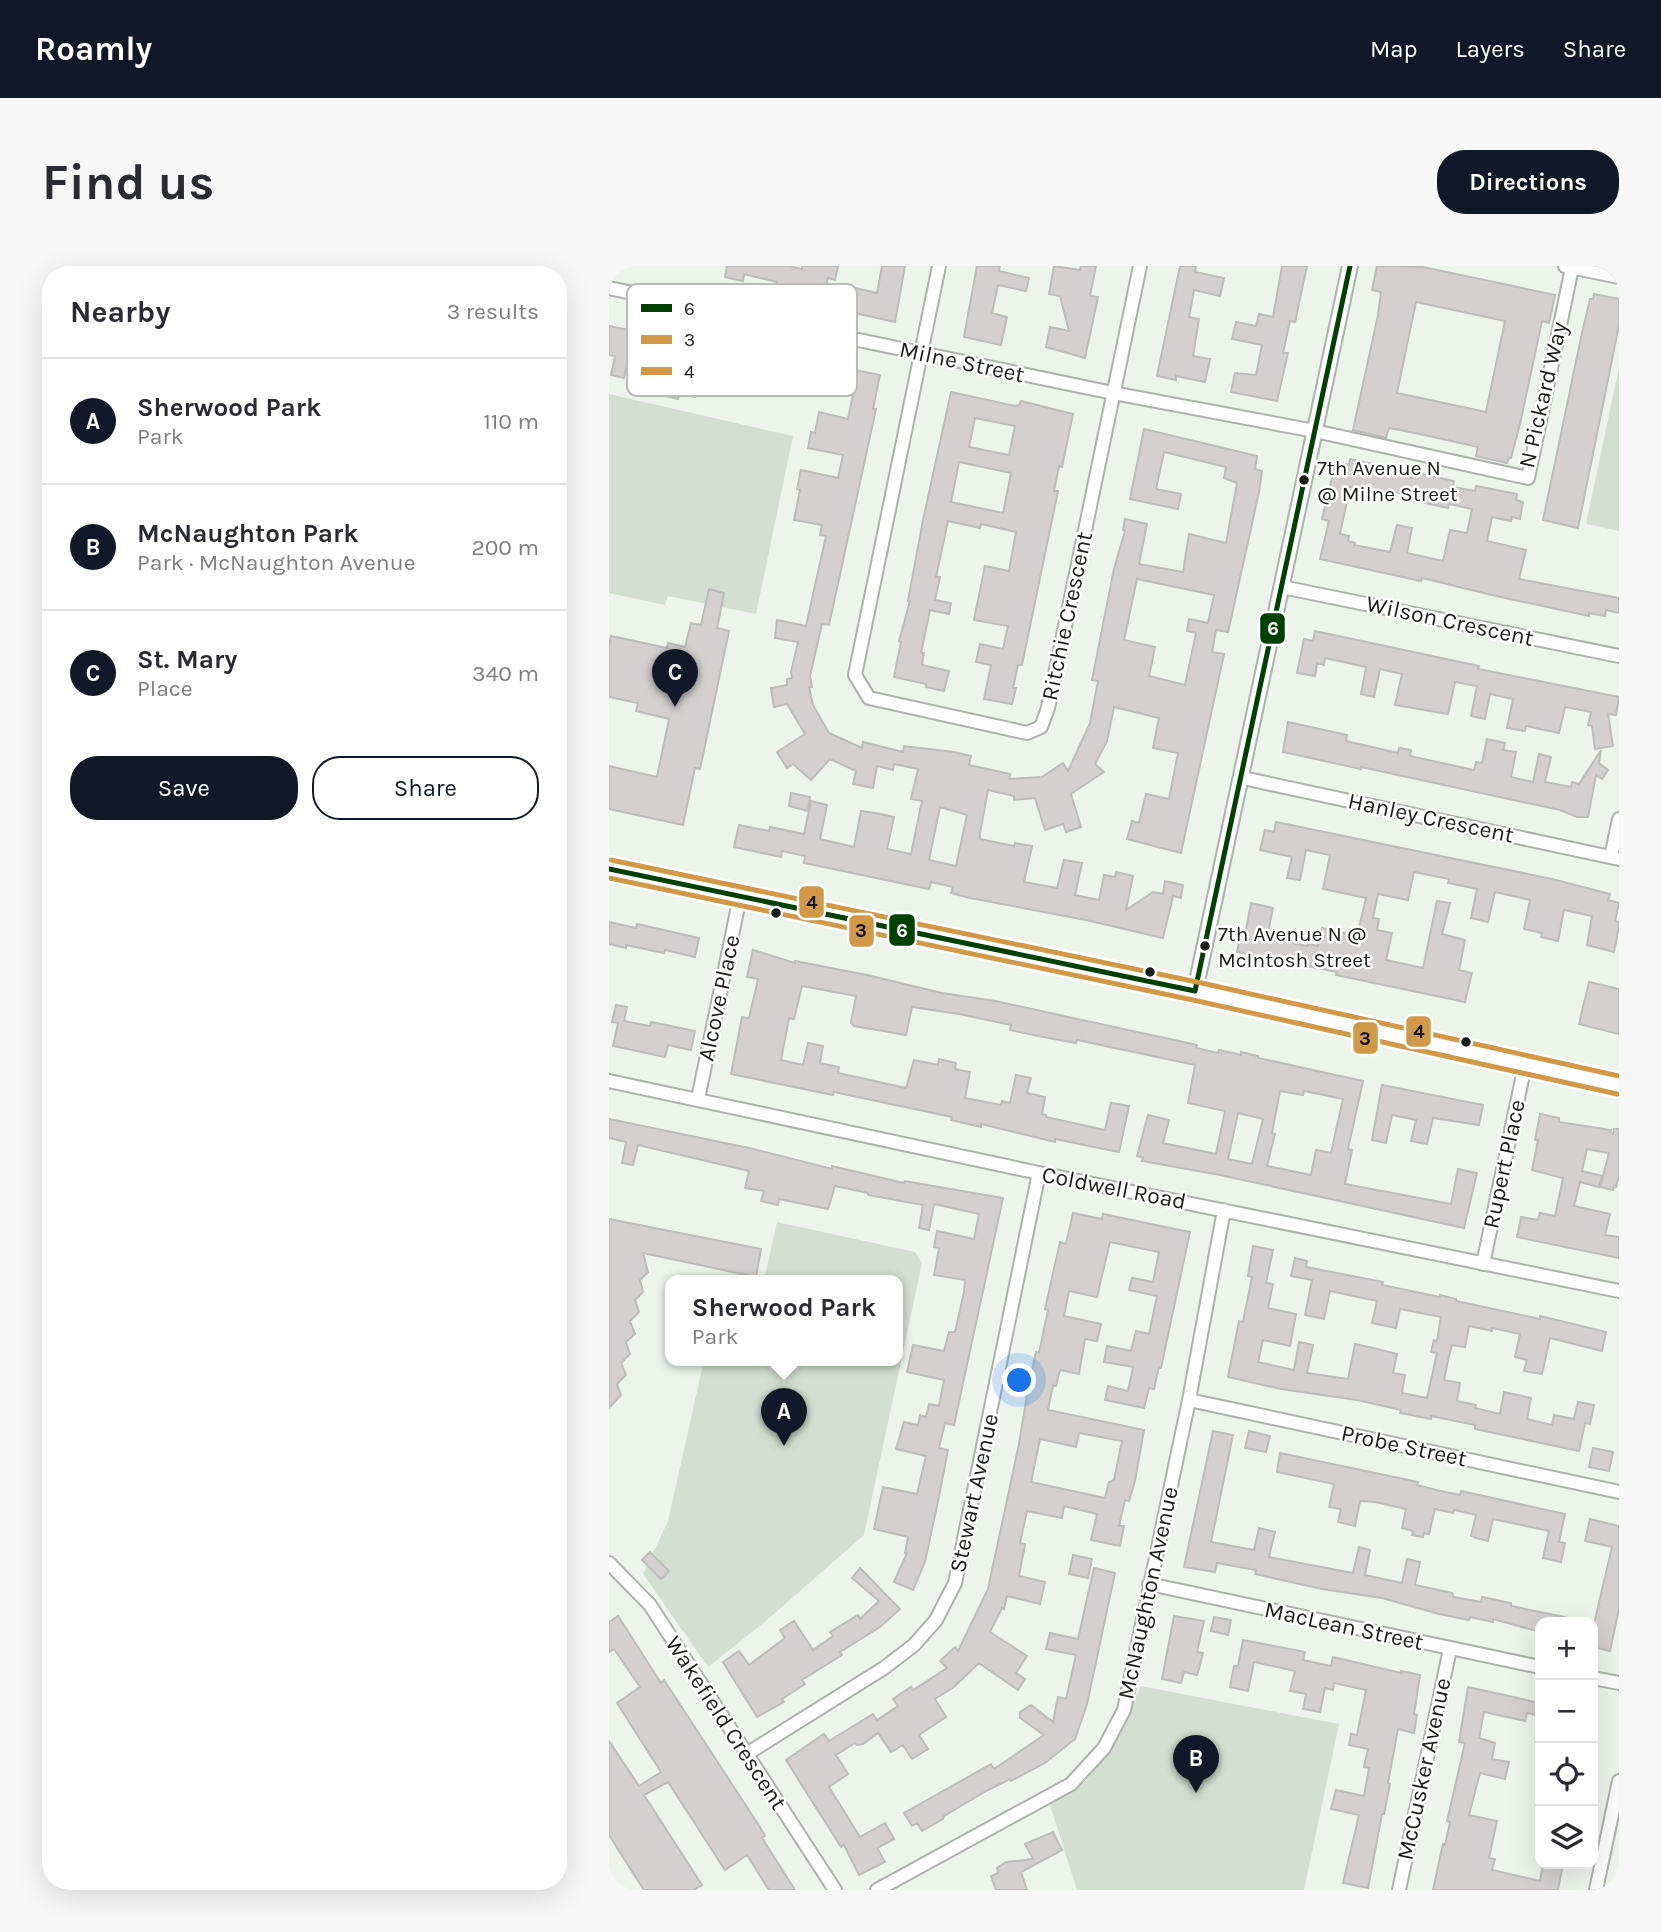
<!DOCTYPE html>
<meta charset="utf-8">
<style>
body{margin:0;font-family:Karla,sans-serif;background:#f7f7f7;color:#2b2b33}
.controls{position:absolute;right:21px;bottom:21px;display:grid;overflow:hidden;border-radius:14px;box-shadow:0 7px 28px #0002}
.controls button{width:63px;height:63px;display:grid;place-items:center;padding:0;border:0;border-bottom:2px solid #e1e1e2;background:#fff;color:#2b2b33;font:35px sans-serif}
.you{position:absolute;left:411px;top:1115px;width:24px;height:24px;margin:-18px;border:5px solid #fff;border-radius:50%;background:#1a73e8;box-shadow:0 0 0 10px #1a73e833}
.badge{display:grid;place-items:center;width:46px;height:46px;border-radius:50%;background:#111827;color:#fff;font-size:23px;font-weight:700}
.pin{position:absolute;translate:-50% -58px;filter:drop-shadow(0 2px 4px #0008)}
.pin::after{content:'';position:absolute;top:37px;width:24px;height:21px;background:inherit;clip-path:polygon(0 0,100% 0,50% 100%)}
.popup{position:absolute;left:56px;top:1009px;width:238px;height:91px;box-sizing:border-box;display:grid;place-content:center;border-radius:14px;background:#fff;filter:drop-shadow(0 2px 5px #0005);font-size:23px;white-space:nowrap;color:#7c7c81}
.popup b{font-size:26px;color:#2b2b33}
.popup::after{content:'';position:absolute;left:50%;top:100%;margin-left:-14px;border:14px solid transparent;border-top-color:#fff}
.list{margin:0;padding:0;list-style:none}
h2{display:flex;justify-content:space-between;align-items:center;height:91px;margin:0;padding:0 28px;font-size:30px}
h2 small{font-size:23px;font-weight:400;color:#7c7c81}
.list li{display:grid;grid-template-columns:46px 1fr auto;gap:21px;align-items:center;box-sizing:border-box;height:126px;padding:0 28px;border-top:2px solid #e1e1e2}
.list b{display:block;font-size:26px;white-space:nowrap}
.list p{margin:0;font-size:23px;white-space:nowrap;color:#7c7c81}
.list em{font-size:23px;font-style:normal;color:#7c7c81}
.actions{display:flex;gap:14px;padding:21px 28px}
.actions a{flex:1;padding:16px 0;border:2px solid #111827;border-radius:28px;text-align:center;font-size:24px;color:#111827}
.actions .main{background:#111827;color:#fff}
.icon{flex:none;width:38px;height:38px;fill:none;stroke:currentColor;stroke-width:2;stroke-linecap:round;stroke-linejoin:round}
.map{position:relative;flex:none;width:1010px;height:1624px;overflow:hidden;border-radius:28px}
header{display:flex;align-items:center;gap:42px;box-sizing:border-box;height:98px;padding:0 35px;background:#111827;color:#fff}
header strong{font-size:33px}
nav{display:flex;gap:38px;margin-inline-start:auto;font-size:24px}
.intro{display:flex;align-items:center;justify-content:space-between;box-sizing:border-box;height:168px;padding:0 42px}
h1{margin:0;font-size:49px}
.button{padding:18px 32px;border-radius:28px;background:#111827;color:#fff;font-size:24px;font-weight:700}
main{display:flex;gap:42px;padding:0 42px}
aside{flex:1;background:#fff;border-radius:28px;box-shadow:0 7px 28px #0002}
.map>svg:first-child{display:block}
</style>
<header>
<strong>Roamly</strong>
<nav><a>Map</a><a>Layers</a><a>Share</a></nav>
</header>
<div class="intro"><h1>Find us</h1><a class="button">Directions</a></div>
<main>
<aside>
<h2>Nearby<small>3 results</small></h2>
<ul class="list">
<li><span class="badge">A</span><div><b>Sherwood Park</b><p>Park</p></div><em>110 m</em></li>
<li><span class="badge">B</span><div><b>McNaughton Park</b><p>Park · McNaughton Avenue</p></div><em>200 m</em></li>
<li><span class="badge">C</span><div><b>St. Mary</b><p>Place</p></div><em>340 m</em></li>
</ul>
<div class="actions"><a class="main">Save</a><a>Share</a></div>
</aside>
<div class="map">
<svg width="1010" height="1624" viewBox="0 0 1010 1624">
<rect width="100%" height="100%" fill="#edf4ec"/>
<!-- green -->
<path fill="#d3e0d1" d="M1010,101V265L977,258Z
M0,128L184,170L147,348L59,330L56,339L0,327Z
M168,956L306,986L313,997L255,1269L158,1354L99,1401L34,1308L59,1255L95,1094H289V1014H155Z
M532,1420L730,1458L695,1624H468L441,1539L477,1515L508,1473Z"/>
<!-- building -->
<path fill="#d3d0cf" stroke="#bcbcba" stroke-width="2" fill-rule="evenodd" d="M118,0H180L193,3V0H229L226,14L219,12L215,28L205,26L204,29L166,22L168,16L135,8L134,15L116,11Z
M273,0H296L286,56L241,46L246,22L268,27Z
M368,0H391L390,5L420,12L417,25L389,19L383,47L398,51L392,79L355,71Z
M445,0L471,4L472,0H487L481,30L489,31L476,92L437,81L441,61L460,65L451,30L440,28Z
M571,0H587L586,6L615,12L611,30L585,24L580,51L590,53L584,90L601,93L596,116L567,110V114L548,110Z
M673,0H698L686,56L681,55L674,87H679L668,135L622,126L626,107L647,109L653,79L623,73L627,56L647,60L650,48L664,51Z
M768,0L814,1L946,29L940,57L933,55L911,158L902,192H900L898,197L867,190L869,181L806,167L780,162L777,172L744,164L769,49L772,26L763,24ZM807,36L896,55L877,146L788,127Z
M985,28L1010,33V59L969,262L934,254L973,67L981,33H984Z
M0,60L74,75L72,85L94,89L96,80L193,100L189,122L136,111L134,124L113,120L115,109L91,104L86,131L70,128L69,133L52,129L59,97L20,88L15,112L2,109L6,90L0,89Z
M215,95L232,98L231,101L271,109L264,143H267L220,359L213,358L201,410L203,421H200L204,439L220,467L253,482L254,476L294,486L295,480L345,486L362,490L360,499L401,508L400,513L433,511L454,497L459,505L481,457L489,415L483,414L505,303L516,265L514,264L516,253L538,258L530,298L574,306L580,268L617,277L628,217L615,212L617,201L555,186L547,223L572,228L569,243L521,233L535,163L648,190L646,203L653,205L650,226L619,366L607,364L603,386L615,388L572,587L518,573L523,555L530,557L537,528L560,533L569,487L544,482L550,452L505,441L498,475L486,498L495,506L462,528L472,561L457,566L454,558L436,564L426,532L405,534V530L379,524L371,567V573L405,580L406,577L423,580L415,616L448,622L455,594L473,597L466,629L490,634L495,609L506,611L507,606L524,610L517,644L544,626L554,628L556,615L574,619L572,632L564,630L554,672L477,654L361,632L342,627L344,621L322,616L320,623L195,597L196,590L173,585L172,591L125,581L130,559L160,565L161,561L195,568L202,535L218,539L211,573L245,581L252,545L272,548L285,551L278,583L302,588L313,535L302,533L309,503L285,498L284,504L268,500L264,522L244,518L247,505L221,493L202,514L184,498L178,502L168,486L196,468L178,438L165,441L162,422L178,419V413L183,412L182,406L189,376L166,372L168,354L197,360L217,270L211,269L213,259L185,254L191,224L188,223L192,204L229,212L234,189L199,182L202,166L206,167L210,146L239,153L246,119L212,112ZM528,313L605,329L599,357L580,353L578,365L587,367L576,419L540,410L546,381L515,374ZM331,541L358,549L347,600L320,594Z
M342,126L406,140L410,139L412,135L464,148L453,201L450,200L445,225H449L413,399H409L404,422H407L403,438L375,433L382,399L367,396L371,378L394,383L399,360L365,354L376,300L400,305L407,266L372,258L371,262L339,255L327,311H331L326,334L342,337L340,348L321,344L312,387H315L313,399L340,405L335,425L317,421V418L285,411L292,376L290,375L301,335H299L314,254ZM366,152L406,160L400,189L360,181ZM350,196L402,207L394,247L342,236Z
M741,193L782,202L780,208L803,212L804,206L845,215L844,221L866,225L867,220L908,228L907,234L914,236L911,253L903,251L902,255L883,251L878,275L917,284L910,313L1010,332V347L997,344L996,350L980,347V350L887,330L813,312L812,315L711,293L720,255L713,253L727,196L740,199ZM741,221L776,228L777,224L799,229L798,233L839,242L840,238L863,243L858,267L841,264L834,295L798,287L803,262L788,259L781,286L745,279L746,277L739,275L740,270L731,268Z
M100,323L115,327L108,362L120,365L91,503L86,502L74,559L0,543V500L48,511L60,453L27,445L29,437L0,431V380L2,370L58,382L59,377L76,381L82,357L92,359Z
M706,365L870,400L869,403L1010,431L1007,449L999,448L1004,480L986,483L983,460L979,459L982,446L956,441L950,467L917,460L916,465L898,462L904,433L881,428L876,453L862,450L868,420L846,416L839,448L786,439L793,408L771,403L765,431L752,428L757,401L716,392L715,399L708,397L706,410L688,407L695,373L704,375Z
M679,456L738,469L737,475L789,487L790,482L802,484L801,490L865,504L867,496L873,497L878,473L896,477L894,484L907,486L902,511L924,516L930,488L942,491L936,516L962,521L963,516L970,518L992,484L990,497L999,504L993,513L987,509L979,551H968L951,544L752,501V503L674,486Z
M182,527L201,531L199,545L180,540Z
M667,556L943,613L1001,628L999,634L1010,637L1006,655L1010,656V660L1005,686L978,679L983,650L955,644L949,675L932,671L933,667L915,663L921,634L886,626L879,656L862,652L868,623L839,617L840,613L805,606L799,634L769,628L764,652L770,653L768,664L783,667L777,694L814,702L828,635L841,637L833,668L856,674L850,704L863,707L856,736L727,709L728,706L628,686L632,668L636,669L642,637L664,642L658,672L698,680L699,678L709,680L713,662L748,670L757,632L714,623L721,589L697,584L691,614L678,612L683,591L651,584L656,564L665,566Z
M0,656L27,662L28,658L90,672L86,691L56,684L55,687L17,679V682L0,678Z
M144,684L186,697V695L258,709L333,727L386,735L588,779L587,782L609,787L610,784L632,789V786L649,790V792L754,815L739,883L743,884L736,918L842,938L849,903L868,907L855,962L611,909L533,895L534,892L528,890L539,849L560,854L554,877L607,888L616,845L579,837L586,799L468,774L467,777L429,770L401,764L402,759L350,748L303,741L297,769L245,760L242,757L247,730L193,720L185,753L180,752L172,794L194,799L199,777L214,780L211,797L230,801L229,807L297,822L305,794L329,799L330,793L347,797L346,803L361,806L356,832L392,839L393,835L401,837L407,809L422,812L418,827L436,831L433,848L437,849V851L496,864L502,837L520,840L510,886L446,873V876L372,858V861L342,854L343,851L225,826L224,829L122,808L133,751L140,752L149,713L138,711ZM671,825L694,829L695,825L734,833L722,887L707,884L702,909L658,900L666,868L663,867ZM629,847L654,853L643,898L619,893Z
M980,716L1010,723V768L970,758Z
M7,739L18,741L15,755L41,760L42,756L86,765L82,784L59,779L56,791L4,780L9,757L3,756Z
M773,819L874,839L870,859L824,852L818,878L802,875L807,854L783,849L777,877L763,874Z
M931,848L950,852V856L1002,864L1001,867L1004,868L1005,863H1010V910L1007,921L1005,920L1004,924L991,921L1000,887L978,883L973,905L993,910L990,921L971,916L965,940L1001,948L996,969L1010,971V992L908,971L912,951L929,954L931,947L946,950L954,912L923,904L929,874H926Z
M0,853L140,882L223,903V900L295,917L296,915L394,932L345,1159L336,1157L330,1182L339,1184L330,1230L316,1296L304,1324L285,1316L298,1287H296L299,1271L265,1263L274,1221L308,1228L317,1190L287,1183L295,1156L309,1159L311,1149L317,1151L320,1138L330,1140L335,1114L298,1106L304,1079L335,1085L340,1066H346L355,1026L356,1014L325,1009L330,982L325,981L328,965L365,973L370,948L325,938L320,964L310,962L314,939L259,929V927L226,920L219,943L170,933L169,939L152,935L155,925L136,922L140,905L29,879L24,899L13,897L17,876L0,872Z
M464,947L493,953L494,948L581,966L552,1102L550,1101L545,1123L540,1122L535,1142L496,1134L499,1120L519,1125L524,1101L495,1096L498,1080L522,1085L527,1065L540,1068L548,1030L520,1024L523,1012L544,1016L550,986L501,976L488,1031L460,1025L455,1050L492,1058L488,1075L476,1073L470,1108L451,1104L447,1120L444,1119L439,1144L535,1164L526,1215L520,1235L516,1234L510,1260H515L511,1280L482,1274L488,1248L455,1240L453,1252L418,1245L411,1277L416,1278L410,1310L436,1316L431,1338L398,1330L395,1343L393,1342L381,1366L418,1390L407,1407L416,1413L409,1424L370,1397L345,1421L326,1433L337,1451L310,1469L319,1483L303,1493L294,1479L282,1486L269,1467L254,1478L248,1479L246,1477L227,1489L239,1508L220,1521L251,1571L276,1557L285,1573L268,1582L276,1596L250,1609L235,1579L232,1581L177,1494L215,1468L220,1475L264,1448L268,1454L289,1440L284,1433L302,1421L304,1424L338,1402L331,1395L346,1381L349,1385L379,1323L410,1178L420,1117L427,1086L430,1087L439,1044L436,1043L451,976L457,978ZM470,1167L513,1175L505,1214L500,1216L496,1232L422,1216L431,1173L467,1181Z
M0,953L152,983L147,1011L34,987L39,1006L31,1014L34,1026L26,1034L30,1046L21,1055L26,1068L17,1076L21,1088L12,1097L17,1109L8,1118L12,1129L0,1142Z
M644,980L664,984L657,1017L664,1018L659,1042L687,1048L681,1080L654,1074L649,1096L685,1104L690,1076L704,1079L698,1107L739,1113L746,1078L764,1082L788,1088L784,1107L796,1109L793,1127L818,1132L828,1087L822,1086L825,1074L828,1075L832,1051L791,1043L787,1062L763,1057L768,1035L721,1025L715,1053L696,1049L703,1014L682,1010L686,992L698,995L697,1001L774,1016L773,1019L831,1031V1029L847,1033V1035L931,1053V1050L997,1066L993,1085L941,1072L933,1108L915,1105L918,1094L906,1091L911,1068L883,1062V1065L860,1060L856,1081L843,1079L840,1090L835,1114L851,1117L848,1135L867,1139L866,1142L891,1148L895,1126L922,1132L918,1153L943,1159L945,1149L965,1153L969,1136L985,1139L981,1158L976,1157L970,1185L866,1163V1159L822,1150V1153L791,1147L792,1144L748,1134L672,1123L619,1111L630,1055L634,1056L643,1011L639,1010Z
M604,1165L624,1169L602,1276L645,1284L650,1262L666,1266L660,1291L744,1307L750,1281L761,1284L756,1309L793,1317L798,1293L811,1296L806,1319L843,1327L845,1331L872,1336L873,1331L902,1337V1340L956,1351V1356H931V1366L884,1353V1356L861,1351L860,1354L830,1348L773,1332L713,1323L646,1308L647,1304L608,1297L606,1306L575,1301Z
M640,1165L661,1170L657,1186L636,1182Z
M984,1182L1004,1186L1000,1205L980,1201Z
M671,1187L809,1216L808,1219L827,1224L851,1229L852,1225L956,1248L950,1276L956,1277L952,1296L934,1292L940,1265L884,1253L879,1275L867,1272L862,1270L867,1249L845,1244L844,1247L826,1243L820,1268L815,1267L814,1271L803,1269L804,1265L793,1262L797,1243L766,1236L751,1235L746,1260L729,1256L732,1243L720,1241L725,1218L668,1206Z
M981,1253L1010,1260V1343L1001,1385L984,1381V1362L1003,1281L976,1275Z
M41,1286L60,1305L52,1313L33,1294Z
M464,1289L483,1293L479,1312L460,1308Z
M251,1302L291,1343L271,1361L231,1386L233,1389L193,1414L196,1418L173,1433L175,1436L148,1451L114,1396L130,1385L140,1399L176,1372L171,1364L185,1355L204,1384L224,1370L221,1366L249,1349L251,1353L270,1335L243,1312Z
M485,1302L506,1307L478,1438L466,1473L436,1497L402,1515L401,1513L379,1524L335,1550L334,1553L313,1565L308,1557L303,1560L295,1547L382,1498L385,1503L435,1469L411,1452V1446L422,1439L444,1456L449,1431L457,1433L467,1389L437,1383L441,1367L469,1373Z
M9,1350L52,1417L55,1414L151,1561L156,1570L153,1572L186,1624H160L138,1589L116,1604L59,1516L35,1529L93,1619L85,1624H35L24,1607L0,1569V1475L30,1520L52,1506L8,1437L31,1421L5,1383L0,1386V1356Z
M565,1350L595,1355L588,1386L594,1387L590,1403L588,1409L575,1406L572,1417L553,1413Z
M605,1351L622,1354L619,1369L602,1365Z
M634,1374L696,1386L694,1394L722,1400L724,1391L792,1407V1405L811,1409L805,1448L808,1449L805,1467L789,1463L779,1517L781,1518L775,1548H773L759,1622L734,1617L750,1549L722,1543L727,1524L755,1530L760,1502L755,1501L759,1483L740,1479L742,1468L748,1469L757,1424L725,1417L724,1424L716,1422L711,1446L694,1443L697,1428L681,1425L686,1405L645,1396L639,1425L621,1421L625,1400H629Z
M859,1421L931,1437V1450L918,1447L916,1455L875,1446L870,1472L886,1477L883,1493L900,1496L896,1513L871,1507L860,1549L888,1555L880,1592L886,1593L883,1604L931,1615L934,1598H954L949,1624H824L834,1578L836,1579L841,1556L838,1555L856,1477L850,1476Z
M444,1566L453,1584L412,1606L418,1624H387L382,1610L389,1607L388,1602L397,1596L424,1593L416,1578Z"/>
<g fill="none" stroke-linecap="round" stroke-linejoin="round">
<defs>
<path id="minor" d="M330,0L246,409L260,432L418,467L432,461L439,442L531,0
M956,0L1010,11
M0,22L504,127L706,165L919,212L963,2
M673,321L1010,390
M634,512L1010,593
M1002,591L1010,553
M0,815L430,907L1010,1025
M89,833L131,631
M874,998L916,799
M580,1134L1010,1226
M0,1297L41,1339L226,1624
M540,1318L931,1401
M984,1412L1010,1417
M136,1489L275,1402L305,1379L327,1354L346,1317L430,907
M268,1624L462,1518L495,1482L515,1444L580,1134L615,944
M790,1624L841,1383
M987,1624L1010,1515"/>
<path id="tertiary" d="M0,603L586,725L1010,819
M586,725L741,0"/>
</defs>
<!-- minor casing -->
<use href="#minor" stroke="#adb3ac" stroke-width="16"/>
<!-- tertiary casing -->
<use href="#tertiary" stroke="#adb3ac" stroke-width="18"/>
<!-- minor -->
<use href="#minor" stroke="#fcfdfc" stroke-width="12"/>
<!-- tertiary -->
<use href="#tertiary" stroke="#fcfdfc" stroke-width="14"/>
<defs>
<path id="bus-1" d="M0,603L586,725
M586,725L741,0"/>
<path id="bus-2" d="M0,612L584,734L1008,828"/>
<path id="bus-3" d="M2,594L588,716L1010,810"/>
</defs>
<!-- bus-1 casing -->
<use href="#bus-1" stroke="#fff" stroke-width="10"/>
<!-- bus-2 casing -->
<use href="#bus-2" stroke="#fff" stroke-width="10"/>
<!-- bus-3 casing -->
<use href="#bus-3" stroke="#fff" stroke-width="10"/>
<!-- bus-1 -->
<use href="#bus-1" stroke="#004000" stroke-width="5"/>
<!-- bus-2 -->
<use href="#bus-2" stroke="#d19847" stroke-width="5"/>
<!-- bus-3 -->
<use href="#bus-3" stroke="#d19847" stroke-width="5"/>
</g>
<!-- markers -->
<g fill="#191e18" stroke="#fff" stroke-width="2.5">
<circle cx="695" cy="214" r="6"/>
<circle cx="167" cy="647" r="6"/>
<circle cx="596" cy="680" r="6"/>
<circle cx="541" cy="706" r="6"/>
<circle cx="857" cy="776" r="6"/>
</g>
<g text-anchor="middle" dominant-baseline="central" stroke-width="5" stroke-linejoin="round" paint-order="stroke">
<!-- bus labels -->
<g font-size="21" fill="#191e18" stroke="#fff" text-anchor="start">
<text x="708" y="202">7th Avenue N<tspan x="708" dy="26">@ Milne Street</tspan></text>
<text x="609" y="668">7th Avenue N @<tspan x="609" dy="26">McIntosh Street</tspan></text>
</g>
<!-- street labels -->
<g font-size="23" fill="#191e18" stroke="#fff">
<text transform="translate(353 96) rotate(12)">Milne Street</text>
<text transform="translate(934 129) rotate(-77)">N Pickard Way</text>
<text transform="translate(458 350) rotate(-78)">Ritchie Crescent</text>
<text transform="translate(841 355) rotate(12)">Wilson Crescent</text>
<text transform="translate(822 552) rotate(12)">Hanley Crescent</text>
<text transform="translate(110 732) rotate(-78)">Alcove Place</text>
<text transform="translate(895 898) rotate(-78)">Rupert Place</text>
<text transform="translate(505 922) rotate(11)">Coldwell Road</text>
<text transform="translate(795 1180) rotate(12)">Probe Street</text>
<text transform="translate(365 1227) rotate(-78)">Stewart Avenue</text>
<text transform="translate(539 1327) rotate(-78)">McNaughton Avenue</text>
<text transform="translate(735 1360) rotate(12)">MacLean Street</text>
<text transform="translate(117 1457) rotate(57)">Wakefield Crescent</text>
<text transform="translate(815 1503) rotate(-78)">McCusker Avenue</text>
</g>
</g>
<!-- legend -->
<rect x="18" y="18" width="230" height="112" rx="10" fill="#fff" stroke="#babcba" stroke-width="2"/>
<rect x="32" y="38" width="31" height="8" fill="#004000"/>
<rect x="32" y="69" width="31" height="9" fill="#d19847"/>
<rect x="32" y="101" width="31" height="8" fill="#d19847"/>
<g font-size="19" fill="#191e18">
<text x="75" y="49">6</text>
<text x="75" y="80">3</text>
<text x="75" y="112">4</text>
</g>
<g stroke="#fff" stroke-width="2.5">
<rect x="650" y="346" width="27" height="33" rx="7" fill="#004000"/>
<rect x="189" y="619" width="27" height="34" rx="7" fill="#d19847"/>
<rect x="279" y="647" width="28" height="34" rx="7" fill="#004000"/>
<rect x="239" y="648" width="27" height="34" rx="7" fill="#d19847"/>
<rect x="796" y="749" width="27" height="33" rx="7" fill="#d19847"/>
<rect x="743" y="755" width="27" height="34" rx="7" fill="#d19847"/>
</g>
<g font-size="19" text-anchor="middle" font-weight="bold" fill="#fff">
<text x="664" y="369">6</text>
<text x="293" y="671">6</text>
</g>
<g font-size="19" text-anchor="middle" font-weight="bold" fill="#111">
<text x="203" y="643">4</text>
<text x="252" y="671">3</text>
<text x="810" y="772">4</text>
<text x="756" y="779">3</text>
</g>
</svg>
<div class="controls">
<button>+</button>
<button>−</button>
<button><svg class="icon" aria-label="locate" viewBox="0 0 24 24"><circle cx="12" cy="12" r="6"/><path d="M12 2v4M12 18v4M2 12h4M18 12h4"/></svg></button>
<button><svg class="icon" aria-label="layers" viewBox="0 0 24 24"><path d="M12 4l9 5-9 5-9-5zM3 14l9 5 9-5"/></svg></button>
</div>
<div class="you"></div>
<div class="pin badge" style="left:175px;top:1180px">A</div>
<div class="popup"><b>Sherwood Park</b>Park</div>
<div class="pin badge" style="left:587px;top:1527px">B</div>
<div class="pin badge" style="left:66px;top:441px">C</div>
</div>
</main>
